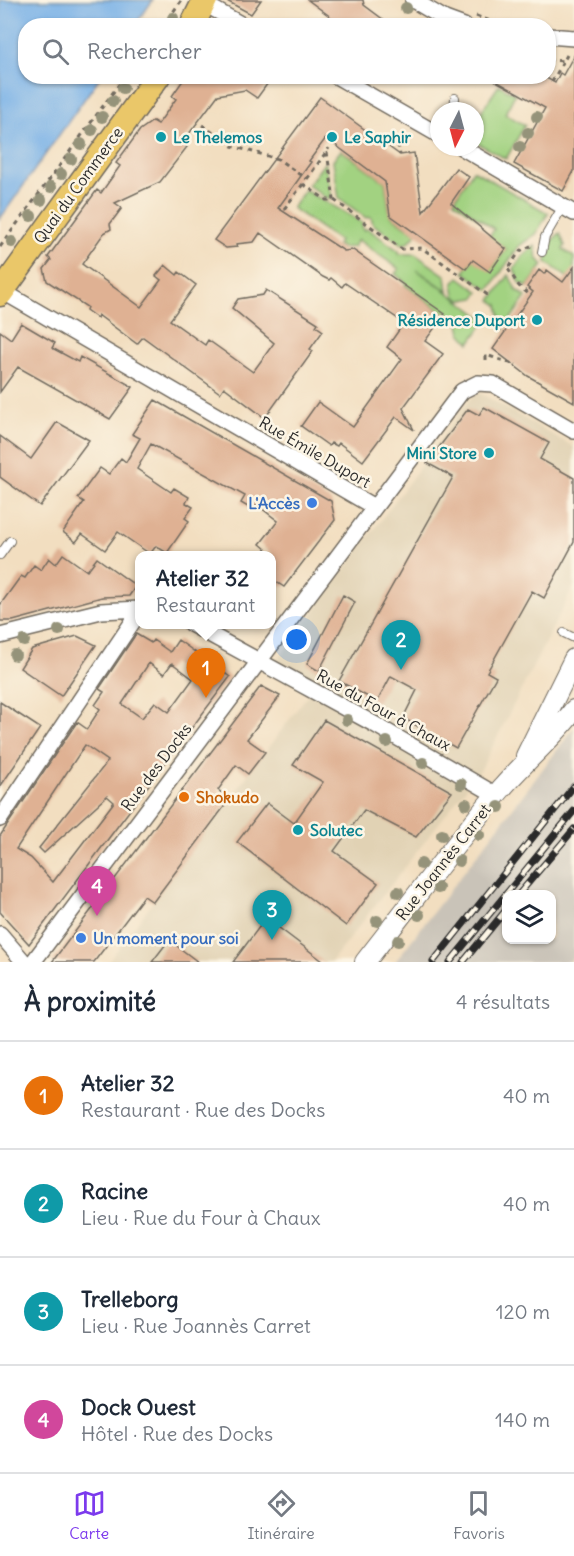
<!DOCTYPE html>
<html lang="fr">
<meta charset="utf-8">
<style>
body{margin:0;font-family:Delius,sans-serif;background:#f6f6f7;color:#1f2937}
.controls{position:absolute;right:18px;bottom:18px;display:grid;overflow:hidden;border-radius:12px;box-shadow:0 2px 4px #0004}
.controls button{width:54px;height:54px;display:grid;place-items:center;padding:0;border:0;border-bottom:2px solid #e0e1e3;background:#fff;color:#1f2937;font:30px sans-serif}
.compass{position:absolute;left:430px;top:102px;width:54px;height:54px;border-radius:50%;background:#fff;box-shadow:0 2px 4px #0004;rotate:186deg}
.you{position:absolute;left:297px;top:640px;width:21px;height:21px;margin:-15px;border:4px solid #fff;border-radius:50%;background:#1a73e8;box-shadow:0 0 0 9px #1a73e833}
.badge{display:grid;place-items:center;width:39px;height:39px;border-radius:50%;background:#7c3aed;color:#fff;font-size:20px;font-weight:700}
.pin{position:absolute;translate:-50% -50px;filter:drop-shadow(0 2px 3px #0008)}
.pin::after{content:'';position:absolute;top:32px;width:21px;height:18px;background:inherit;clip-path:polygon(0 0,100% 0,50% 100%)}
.popup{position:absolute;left:135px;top:551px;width:141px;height:78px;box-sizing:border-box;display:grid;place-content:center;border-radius:12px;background:#fff;filter:drop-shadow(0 2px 4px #0005);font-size:20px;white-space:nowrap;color:#747a83}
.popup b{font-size:22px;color:#1f2937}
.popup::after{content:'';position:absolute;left:50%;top:100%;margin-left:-12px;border:12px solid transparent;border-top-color:#fff}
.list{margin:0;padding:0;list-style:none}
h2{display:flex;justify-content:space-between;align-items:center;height:78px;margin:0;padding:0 24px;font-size:26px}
h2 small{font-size:20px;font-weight:400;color:#747a83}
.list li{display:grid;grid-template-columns:39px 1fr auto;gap:18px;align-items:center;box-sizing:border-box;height:108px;padding:0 24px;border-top:2px solid #e0e1e3}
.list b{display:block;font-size:22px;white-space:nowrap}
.list p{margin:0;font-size:20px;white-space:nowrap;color:#747a83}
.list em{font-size:20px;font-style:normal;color:#747a83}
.icon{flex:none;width:33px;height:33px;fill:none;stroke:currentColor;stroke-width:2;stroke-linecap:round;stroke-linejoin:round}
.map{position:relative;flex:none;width:574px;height:962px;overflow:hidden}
.search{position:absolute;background:#fff;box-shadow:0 2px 4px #0004;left:18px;right:18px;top:18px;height:66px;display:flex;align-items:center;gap:15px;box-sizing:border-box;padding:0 21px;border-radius:24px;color:#747a83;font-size:22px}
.sheet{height:510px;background:#fff}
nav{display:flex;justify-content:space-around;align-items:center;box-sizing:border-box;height:84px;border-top:2px solid #e0e1e3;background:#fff;font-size:16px;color:#747a83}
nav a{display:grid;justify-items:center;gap:3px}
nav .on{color:#7c3aed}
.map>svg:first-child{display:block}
</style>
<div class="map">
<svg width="574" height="962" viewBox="0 0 574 962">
<rect width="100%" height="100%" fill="#fcf5e5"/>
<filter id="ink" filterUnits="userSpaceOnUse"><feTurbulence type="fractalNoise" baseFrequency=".0167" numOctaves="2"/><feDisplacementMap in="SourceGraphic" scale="12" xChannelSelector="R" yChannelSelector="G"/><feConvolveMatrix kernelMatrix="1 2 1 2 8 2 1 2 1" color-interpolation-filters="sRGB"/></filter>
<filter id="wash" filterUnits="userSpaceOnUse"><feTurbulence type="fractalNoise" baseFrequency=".008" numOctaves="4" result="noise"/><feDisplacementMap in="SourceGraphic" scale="24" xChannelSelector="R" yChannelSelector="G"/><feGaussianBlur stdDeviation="1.35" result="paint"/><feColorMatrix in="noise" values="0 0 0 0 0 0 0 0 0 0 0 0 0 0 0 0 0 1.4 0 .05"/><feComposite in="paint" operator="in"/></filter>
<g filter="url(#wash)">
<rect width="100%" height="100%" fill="#f2dec0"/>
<!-- built -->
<path fill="#e1d2b4" d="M476,391L574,447V586L481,769L331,962H108L316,684L277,661Z"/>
<!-- industrial -->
<path fill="#c9c3b8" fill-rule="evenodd" d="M574,728V956L569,962H395ZM506,894H552V939H506Z"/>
<!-- green -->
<path fill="#a2d281" stroke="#667e56" stroke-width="1.5" d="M499,85L515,94L505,114L525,125L506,159L475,142V121Z
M341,150L385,182L390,215L416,234L408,243L402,244L373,224L371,217L366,218L339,198L333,161Z
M325,162L332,198H326L308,185Z
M473,170L548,213L536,234L519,246L489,290L464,272L473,259L490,271L506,249L489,237L494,229L454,201Z
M305,190C324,202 343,210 362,223L363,230L368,229L399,251V254H415L446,276L448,291L417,270L486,320L470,343L461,333L458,319L446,312L444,313L405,285L406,283L395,274L399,269L358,240L353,247L342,248L337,245L339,241L292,208Z
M560,233L565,246L563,249L574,257V282L546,262L549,243Z
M535,246L537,258L543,265L527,287L520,283L514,269L523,256Z
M509,275L516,290L526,297L503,330L498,305L491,300Z
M459,277L479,292L475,298L461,300L455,296L453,284Z"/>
<!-- water -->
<path fill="#77b0e7" stroke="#516e89" stroke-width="1.5" d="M0,0H153L135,25L26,26V76L100,77L0,219Z"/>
<g id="blocks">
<!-- building -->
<path fill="#dfb193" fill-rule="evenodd" d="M225,0H261L251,14Z
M308,0H363L364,5L392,26H343Z
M574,55V171L563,191L514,164L545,108L487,76H543L555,83L560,73L563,75Z
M186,76H273L257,98L245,90L218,95L182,143L187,147L160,182L115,203L122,208L110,224L111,229L104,233L82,264L141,307L161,280L156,276L165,265L177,275L179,272L196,285L170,320L205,345L208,340L253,372L274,343L232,308L238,299L263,295L266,290L318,323L316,326L323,331L310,349L313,351L265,418L224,387L220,393L143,337L137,344L98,315L97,318L86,310L87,307L47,281L44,269L51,260L48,257L97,190L101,193L120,166L116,163L140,130L153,121L158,124L176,99L172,96Z
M320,97L400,155L414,153L423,212L456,168L469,177L451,203L506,249L490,272L473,260L466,269L390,215L385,182L326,138L309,161L311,162L278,208L344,251L353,250L445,314L425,341L443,354L403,408L414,430L396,417L363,461L339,443L337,446L331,443L329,446L301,426L318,402L353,427L402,359L387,347L404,323L345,283L342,287L331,278L329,280L323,277L260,233L254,242L236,244L237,247L226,248L214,240Z
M574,267V402L528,376L493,349L533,292L527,287L539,270L544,274L547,270L563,282Z
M21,323L55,343L52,348L78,362L80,357L133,387L110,419L18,367L0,392V331L11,339Z
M155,400L331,501L335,520L284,587L272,579V554L260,544L278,521L257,505L253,510L241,503L245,496L151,444L137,469L171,492L174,488L189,497L186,503L193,507L185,518L189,521L167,553L156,546L150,554L118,532L105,550L82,534L76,542L63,532L84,502L78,498L100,468L109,474L121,458L126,462L140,438L132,434Z
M484,407L549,443L540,459L574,478V542L544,598L532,591L487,672L496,677L456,748L403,718L417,690L391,676L377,702L339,681L453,477L427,463L468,409L479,415Z
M57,422L89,440L40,506L0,477V436L31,459Z
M63,554L87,571L97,558L136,586L129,596L102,597L13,621H0V605L21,576L25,578L34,565L41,570L49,558L56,564Z
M343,595L355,602L319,671L307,664Z
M136,634L151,643L153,640L170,652L178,640L230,677L29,944L0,912V836L77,722L87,729L100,709L95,705L104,692L99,689ZM149,663L164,674L172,663L193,679L169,712L155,702L142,718L122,704ZM85,745L108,761L39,848L44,853L107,796L114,802L53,882L31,858L16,849Z
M77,636L96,645L61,696L20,668L32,649Z
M261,686L280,696L247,739L265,752L248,774L236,765L218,790L230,799L153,902L144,896L94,962H52Z
M0,702L40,728L0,787Z
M324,720L452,792L416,837L364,810L334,851L378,883L346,926L237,842L267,803L294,823L323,782L293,765Z
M266,918L324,962H233Z
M169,940L198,962H152Z"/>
</g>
</g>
<g filter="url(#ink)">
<use href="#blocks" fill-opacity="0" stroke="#716a5f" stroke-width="1.5"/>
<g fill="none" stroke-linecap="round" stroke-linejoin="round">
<defs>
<path id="service" d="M454,111L455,98
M542,252L545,237L563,206
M0,555L10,541
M564,633L574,638"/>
<path id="minor" d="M413,0L445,19L464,26
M203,3L244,26
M548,36L574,38
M336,76L439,135
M461,147L574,213
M2,291L374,507
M191,624L374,724L496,795
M0,636L101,611L140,609
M0,819L140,611
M0,934L24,962
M33,962L462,391L478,383L493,384L574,431"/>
<path id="tertiary" d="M526,756L574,659
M365,962C409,906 451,849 496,795C520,765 551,741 574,710"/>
<path id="primary" d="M192,26L205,0
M0,294L158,76"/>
</defs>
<!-- service casing -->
<use href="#service" stroke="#716a5f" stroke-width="10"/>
<!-- minor casing -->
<use href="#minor" stroke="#716a5f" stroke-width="18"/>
<!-- tertiary casing -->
<use href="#tertiary" stroke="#716a5f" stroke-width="22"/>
<!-- primary casing -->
<use href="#primary" stroke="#716a5f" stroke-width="27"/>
<!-- path -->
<path stroke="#716a5f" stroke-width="3" stroke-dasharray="4.5 4.5" stroke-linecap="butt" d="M476,16L493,22L537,25
M163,26L181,1
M548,60L564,61
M552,82L567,55
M202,125L232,146L278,159L306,179
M398,144L400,155
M327,152L334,200
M307,179L329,148
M303,184L326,200H334L402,249L422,248L489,296
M284,209L303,184
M0,247L125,76
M509,267L520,251L533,245
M508,269L519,286L530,295
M486,360V355L516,365"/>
<!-- service -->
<use href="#service" stroke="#fff" stroke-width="8"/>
<!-- minor -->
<use href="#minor" stroke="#fff" stroke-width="15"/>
<!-- tertiary -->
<use href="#tertiary" stroke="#fff" stroke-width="20"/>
<!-- primary -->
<use href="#primary" stroke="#eac769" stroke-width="24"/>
<defs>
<path id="rail" d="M519,894L574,829
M433,962L574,786
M450,962L574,811
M463,962L506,910"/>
</defs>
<!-- rail casing -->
<use href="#rail" stroke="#2b2b2b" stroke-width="7"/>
<!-- rail -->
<use href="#rail" stroke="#fcf5e5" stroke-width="4.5" stroke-dasharray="14" stroke-linecap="butt"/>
</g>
<!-- trees -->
<g fill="#95937a">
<circle cx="406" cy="8" r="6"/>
<circle cx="173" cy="18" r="6"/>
<circle cx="123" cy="88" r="6"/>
<circle cx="113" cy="101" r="6"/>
<circle cx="102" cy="117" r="6"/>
<circle cx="537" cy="117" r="6"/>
<circle cx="92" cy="130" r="6"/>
<circle cx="528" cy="133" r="6"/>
<circle cx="81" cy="144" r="6"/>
<circle cx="520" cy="147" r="6"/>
<circle cx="71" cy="159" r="6"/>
<circle cx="61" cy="174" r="6"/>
<circle cx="51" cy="187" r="6"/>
<circle cx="41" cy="200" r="6"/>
<circle cx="31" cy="216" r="6"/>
<circle cx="12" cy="242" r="6"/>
<circle cx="59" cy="630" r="6"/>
<circle cx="24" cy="641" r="6"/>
<circle cx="15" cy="655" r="6"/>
<circle cx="347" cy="720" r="6"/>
<circle cx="387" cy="742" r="6"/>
<circle cx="423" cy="763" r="6"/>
<circle cx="461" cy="784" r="6"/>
<circle cx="466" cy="804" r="6"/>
<circle cx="499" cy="807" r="6"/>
<circle cx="442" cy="835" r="6"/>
<circle cx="479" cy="835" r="6"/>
<circle cx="459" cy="861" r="6"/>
<circle cx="421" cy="864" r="6"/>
<circle cx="438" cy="888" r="6"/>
<circle cx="398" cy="892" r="6"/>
<circle cx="419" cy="915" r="6"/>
<circle cx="377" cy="921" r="6"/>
<circle cx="398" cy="941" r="6"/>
</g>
</g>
<!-- markers -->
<g fill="#0f9aa8" stroke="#fcf5e5" stroke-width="2">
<circle cx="161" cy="137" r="6"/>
<circle cx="332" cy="137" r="6"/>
<circle cx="537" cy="320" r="6"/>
<circle cx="489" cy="453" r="6"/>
<circle cx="298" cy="830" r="6"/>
</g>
<g fill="#3f7fe0" stroke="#fcf5e5" stroke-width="2">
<circle cx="312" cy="503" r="6"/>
<circle cx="81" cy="938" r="6"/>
</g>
<circle fill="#e8710a" stroke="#fcf5e5" stroke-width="2" cx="184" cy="797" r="6"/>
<g text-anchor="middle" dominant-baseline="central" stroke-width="5" stroke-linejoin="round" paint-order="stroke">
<!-- culture labels -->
<g font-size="16" font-weight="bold" fill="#0d838f" stroke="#fcf5e5" text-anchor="start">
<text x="173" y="137">Le Thelemos</text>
<text x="344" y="137">Le Saphir</text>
<text x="525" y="320" text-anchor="end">Résidence Duport</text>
<text x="477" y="453" text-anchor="end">Mini Store</text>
<text x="310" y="830">Solutec</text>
</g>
<!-- street labels -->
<g font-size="16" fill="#2b2b2b" stroke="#fcf5e5">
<text transform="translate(78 185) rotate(-54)">Quai du Commerce</text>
<text transform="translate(315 452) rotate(30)">Rue Émile Duport</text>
<text transform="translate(384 710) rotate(29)">Rue du Four à Chaux</text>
<text transform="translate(156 767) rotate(-53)">Rue des Docks</text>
<text transform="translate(443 862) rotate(-52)">Rue Joannès Carret</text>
</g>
<!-- shop labels -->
<g font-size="16" font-weight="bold" fill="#366cbe" stroke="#fcf5e5" text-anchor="end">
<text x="300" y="503">L'Accès</text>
<text x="93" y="938" text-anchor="start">Un moment pour soi</text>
</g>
<!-- food labels -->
<g font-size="16" font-weight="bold" fill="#c56008" stroke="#fcf5e5" text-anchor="start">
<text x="196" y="797">Shokudo</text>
</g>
</g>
</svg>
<div class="controls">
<button><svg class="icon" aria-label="layers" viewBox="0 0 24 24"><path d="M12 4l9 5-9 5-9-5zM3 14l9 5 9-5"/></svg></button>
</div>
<svg class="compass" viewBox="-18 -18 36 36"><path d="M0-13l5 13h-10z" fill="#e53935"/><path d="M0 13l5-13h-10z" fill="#747a83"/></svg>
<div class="you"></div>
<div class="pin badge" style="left:206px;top:698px;background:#e8710a">1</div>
<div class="popup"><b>Atelier 32</b>Restaurant</div>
<div class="pin badge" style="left:401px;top:670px;background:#0f9aa8">2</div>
<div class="pin badge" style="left:272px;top:940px;background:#0f9aa8">3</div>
<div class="pin badge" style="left:97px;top:916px;background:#d1479c">4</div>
<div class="search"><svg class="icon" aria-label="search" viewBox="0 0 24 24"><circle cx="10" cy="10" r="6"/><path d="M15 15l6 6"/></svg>Rechercher</div>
</div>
<section class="sheet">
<h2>À proximité<small>4 résultats</small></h2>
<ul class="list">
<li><span class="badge" style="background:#e8710a">1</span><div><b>Atelier 32</b><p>Restaurant · Rue des Docks</p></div><em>40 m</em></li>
<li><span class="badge" style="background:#0f9aa8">2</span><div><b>Racine</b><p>Lieu · Rue du Four à Chaux</p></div><em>40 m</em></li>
<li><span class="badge" style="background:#0f9aa8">3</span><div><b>Trelleborg</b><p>Lieu · Rue Joannès Carret</p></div><em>120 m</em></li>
<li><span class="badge" style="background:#d1479c">4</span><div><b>Dock Ouest</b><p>Hôtel · Rue des Docks</p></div><em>140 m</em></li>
</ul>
</section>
<nav>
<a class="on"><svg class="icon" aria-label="map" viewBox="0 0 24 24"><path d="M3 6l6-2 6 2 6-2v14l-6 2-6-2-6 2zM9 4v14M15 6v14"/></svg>Carte</a>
<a><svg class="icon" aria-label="directions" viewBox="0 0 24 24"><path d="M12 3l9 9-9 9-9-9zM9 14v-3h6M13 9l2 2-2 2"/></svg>Itinéraire</a>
<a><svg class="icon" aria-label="saved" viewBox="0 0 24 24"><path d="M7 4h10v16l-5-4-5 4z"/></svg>Favoris</a>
</nav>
